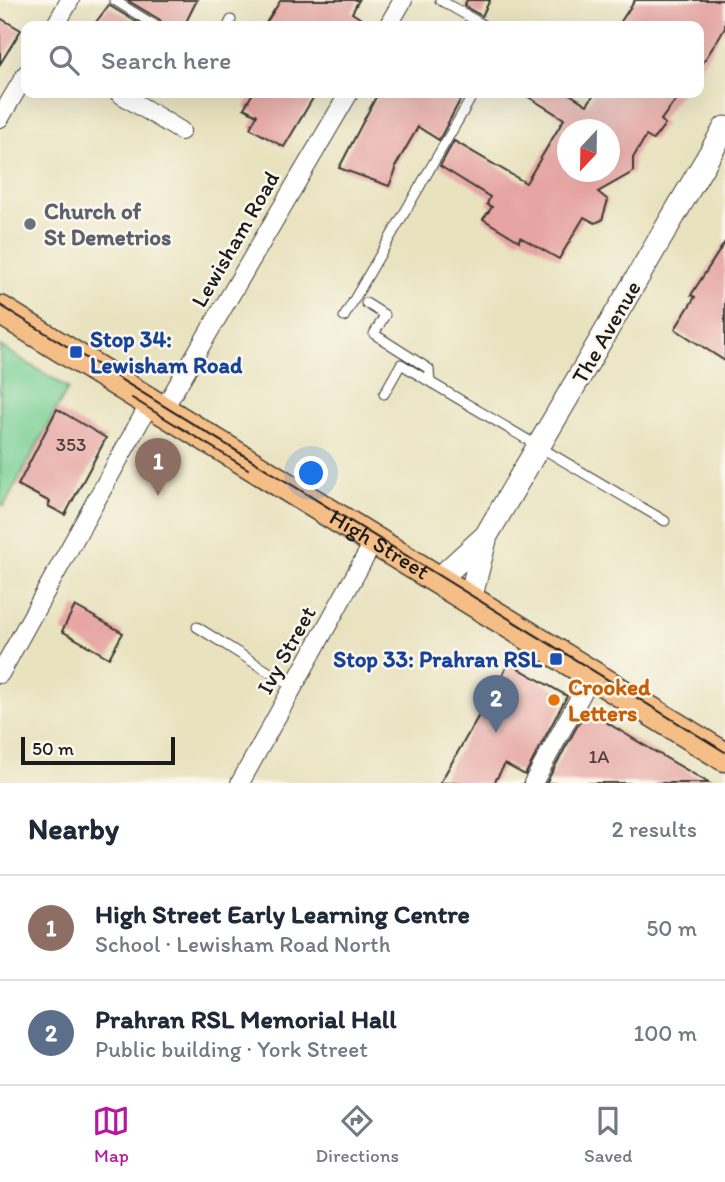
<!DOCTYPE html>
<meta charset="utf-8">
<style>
body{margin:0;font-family:Itim,sans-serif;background:#f6f6f7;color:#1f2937}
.compass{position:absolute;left:557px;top:119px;width:63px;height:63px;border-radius:50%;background:#fff;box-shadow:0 7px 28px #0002;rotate:202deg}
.scale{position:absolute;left:21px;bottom:18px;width:154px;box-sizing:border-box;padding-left:7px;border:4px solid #1c1c1c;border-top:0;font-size:19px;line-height:24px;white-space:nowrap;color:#1c1c1c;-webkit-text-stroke:5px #fbf7ec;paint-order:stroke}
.you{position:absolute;left:312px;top:474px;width:24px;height:24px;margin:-18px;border:5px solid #fff;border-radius:50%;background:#1a73e8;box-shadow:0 0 0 10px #1a73e833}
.badge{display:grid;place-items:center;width:46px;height:46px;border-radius:50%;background:#b5179e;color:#fff;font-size:23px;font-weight:700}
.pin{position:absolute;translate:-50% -58px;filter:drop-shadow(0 2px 4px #0008)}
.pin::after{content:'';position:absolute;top:37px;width:24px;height:21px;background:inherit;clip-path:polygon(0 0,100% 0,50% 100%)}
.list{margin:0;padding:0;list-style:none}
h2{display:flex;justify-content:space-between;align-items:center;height:91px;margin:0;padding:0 28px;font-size:30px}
h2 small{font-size:23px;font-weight:400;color:#747a83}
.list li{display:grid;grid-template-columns:46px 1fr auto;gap:21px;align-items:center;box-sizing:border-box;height:105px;padding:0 28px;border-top:2px solid #e0e1e3}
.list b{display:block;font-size:26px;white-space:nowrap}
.list p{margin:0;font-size:23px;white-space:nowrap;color:#747a83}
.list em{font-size:23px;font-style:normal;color:#747a83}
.icon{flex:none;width:38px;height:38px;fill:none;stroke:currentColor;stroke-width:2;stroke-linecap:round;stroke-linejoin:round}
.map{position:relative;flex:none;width:725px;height:783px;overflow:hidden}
.search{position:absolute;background:#fff;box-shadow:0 7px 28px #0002;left:21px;right:21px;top:21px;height:77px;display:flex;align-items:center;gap:18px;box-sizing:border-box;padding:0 24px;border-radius:14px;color:#747a83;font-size:26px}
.sheet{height:301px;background:#fff}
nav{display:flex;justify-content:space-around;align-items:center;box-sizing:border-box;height:98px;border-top:2px solid #e0e1e3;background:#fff;font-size:19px;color:#747a83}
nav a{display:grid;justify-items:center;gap:4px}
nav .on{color:#b5179e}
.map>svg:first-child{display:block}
</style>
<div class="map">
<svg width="725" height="783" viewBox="0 0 725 783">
<rect width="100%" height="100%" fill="#fbf7ec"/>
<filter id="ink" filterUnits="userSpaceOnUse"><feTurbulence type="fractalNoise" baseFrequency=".0143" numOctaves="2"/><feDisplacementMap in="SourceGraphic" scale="14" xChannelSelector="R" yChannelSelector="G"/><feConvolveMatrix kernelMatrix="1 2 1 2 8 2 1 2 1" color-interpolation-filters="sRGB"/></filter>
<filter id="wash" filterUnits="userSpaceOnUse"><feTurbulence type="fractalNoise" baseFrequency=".00686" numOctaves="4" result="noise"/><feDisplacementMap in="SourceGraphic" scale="28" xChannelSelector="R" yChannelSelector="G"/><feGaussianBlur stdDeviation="1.57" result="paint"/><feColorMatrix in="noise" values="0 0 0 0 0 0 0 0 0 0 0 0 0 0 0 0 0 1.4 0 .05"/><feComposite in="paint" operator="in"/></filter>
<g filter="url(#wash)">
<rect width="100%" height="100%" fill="#e9e2bf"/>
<!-- green -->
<path fill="#79d094" stroke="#4a7658" stroke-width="2" d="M0,346L68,388L4,506L0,504Z"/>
<g id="blocks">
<!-- building -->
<path fill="#e6a5a2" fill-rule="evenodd" d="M127,0H197L184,26H163L160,20Z
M281,0H359L352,13L372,26H264Z
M467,0H490L482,16L464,6Z
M635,0H725V28L699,69V26H618Z
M109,5L110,6L143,26H93Z
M0,18L21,30L0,64Z
M253,93H316L284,147L250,128L257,115L244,108Z
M378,93H464L439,140L418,127L395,167L396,170L389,186L339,168Z
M522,93H568L587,105L595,93H681L661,120L665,124L653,140L646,136L633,158V172L598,192L608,200L602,220L595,223L584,217L559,259L520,237L519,241L483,219L492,207L487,204L490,197L440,166L454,141L526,183L564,119ZM568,130H610V172H568Z
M725,242V361L675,329L695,297L691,295Z
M57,409L106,438L65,515L48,506L50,502L18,485Z
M75,606L123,633L109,658L62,631Z
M509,663L567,696L525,775L505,764L494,783H440Z
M586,710L642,744L709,783H546Z"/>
</g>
</g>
<g filter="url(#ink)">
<use href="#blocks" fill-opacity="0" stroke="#3b3a34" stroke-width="2"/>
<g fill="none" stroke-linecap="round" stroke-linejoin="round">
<defs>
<path id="service" d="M114,0L156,26
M440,0L485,26
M228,26L231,20
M366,303L385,315L374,334L429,369L430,382L665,521
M344,317L474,93
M384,394L401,364L430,382
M197,627L293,687"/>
<path id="minor" d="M55,26L70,0
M388,26L403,0
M119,93L181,131
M0,118L26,74
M163,410L349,93
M0,674L150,403
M240,783L374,541
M533,783L592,675"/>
<path id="tertiary" d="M438,580L486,536
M470,600L486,536L725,128"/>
<g id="primary">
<path id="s1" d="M0,310L725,757"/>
</g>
</defs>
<!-- service casing -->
<use href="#service" stroke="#3b3a34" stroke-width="11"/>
<!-- minor casing -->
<use href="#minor" stroke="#3b3a34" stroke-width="20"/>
<!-- tertiary casing -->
<use href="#tertiary" stroke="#3b3a34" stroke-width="25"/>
<!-- primary casing -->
<use href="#primary" stroke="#3b3a34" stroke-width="31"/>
<!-- service -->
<use href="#service" stroke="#fff" stroke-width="9"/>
<!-- minor -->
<use href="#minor" stroke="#fff" stroke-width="18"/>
<!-- tertiary -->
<use href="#tertiary" stroke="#fff" stroke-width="23"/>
<!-- primary -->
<use href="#primary" stroke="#f6be87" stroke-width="28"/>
<!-- tram -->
<path stroke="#1c1c1c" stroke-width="2" d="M0,305L725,752
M132,398L248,469"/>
</g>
</g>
<!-- markers -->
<circle fill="#6b7280" stroke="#fbf7ec" stroke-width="2.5" cx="30" cy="224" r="7"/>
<g fill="#1a4fb4" stroke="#fbf7ec" stroke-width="2.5">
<rect x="69" y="345" width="14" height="14" rx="3.5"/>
<rect x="549" y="652" width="14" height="14" rx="3.5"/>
</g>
<circle fill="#e8710a" stroke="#fbf7ec" stroke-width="2.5" cx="554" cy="700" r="7"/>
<g text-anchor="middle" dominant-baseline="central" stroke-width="5" stroke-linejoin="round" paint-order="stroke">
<!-- number labels -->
<g font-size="19" fill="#4e3e3e">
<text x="71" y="444">353</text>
<text x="599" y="756">1A</text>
</g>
<!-- worship labels -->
<g font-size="23" font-weight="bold" fill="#5b616d" stroke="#fbf7ec" text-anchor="start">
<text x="44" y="211">Church of<tspan x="44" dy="26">St Demetrios</tspan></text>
</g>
<!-- street labels -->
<g font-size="23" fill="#1c1c1c" stroke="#fbf7ec">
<text transform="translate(235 239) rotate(-60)">Lewisham Road</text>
<text transform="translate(606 332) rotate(-60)">The Avenue</text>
<text stroke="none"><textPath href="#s1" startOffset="446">High Street</textPath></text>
<text transform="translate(286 650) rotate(-61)">Ivy Street</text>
</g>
<!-- transit labels -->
<g font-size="23" font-weight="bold" fill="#164399" stroke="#fbf7ec" text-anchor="start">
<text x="90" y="339">Stop 34:<tspan x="90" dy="26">Lewisham Road</tspan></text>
<text x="542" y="659" text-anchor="end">Stop 33: Prahran RSL</text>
</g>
<!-- food labels -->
<g font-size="23" font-weight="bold" fill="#c56008" stroke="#fbf7ec" text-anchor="start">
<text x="568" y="687">Crooked<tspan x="568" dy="26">Letters</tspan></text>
</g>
</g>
</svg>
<svg class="compass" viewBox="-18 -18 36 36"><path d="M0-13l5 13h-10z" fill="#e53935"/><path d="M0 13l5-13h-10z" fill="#747a83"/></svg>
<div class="scale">50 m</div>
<div class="you"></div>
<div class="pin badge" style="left:158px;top:496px;background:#8d6e63">1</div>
<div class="pin badge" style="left:496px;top:733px;background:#5c6f8a">2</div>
<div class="search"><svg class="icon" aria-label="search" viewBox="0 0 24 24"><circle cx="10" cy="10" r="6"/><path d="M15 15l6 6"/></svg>Search here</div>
</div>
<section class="sheet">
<h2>Nearby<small>2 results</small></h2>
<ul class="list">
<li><span class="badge" style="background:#8d6e63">1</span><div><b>High Street Early Learning Centre</b><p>School · Lewisham Road North</p></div><em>50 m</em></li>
<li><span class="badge" style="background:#5c6f8a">2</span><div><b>Prahran RSL Memorial Hall</b><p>Public building · York Street</p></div><em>100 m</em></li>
</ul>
</section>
<nav>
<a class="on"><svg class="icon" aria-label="map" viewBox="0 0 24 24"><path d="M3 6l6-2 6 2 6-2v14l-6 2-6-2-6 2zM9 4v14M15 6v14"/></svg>Map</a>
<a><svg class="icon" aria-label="directions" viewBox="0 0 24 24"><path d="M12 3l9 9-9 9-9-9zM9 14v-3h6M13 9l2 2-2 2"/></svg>Directions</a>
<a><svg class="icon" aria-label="saved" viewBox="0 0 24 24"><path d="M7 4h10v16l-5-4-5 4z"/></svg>Saved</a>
</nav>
